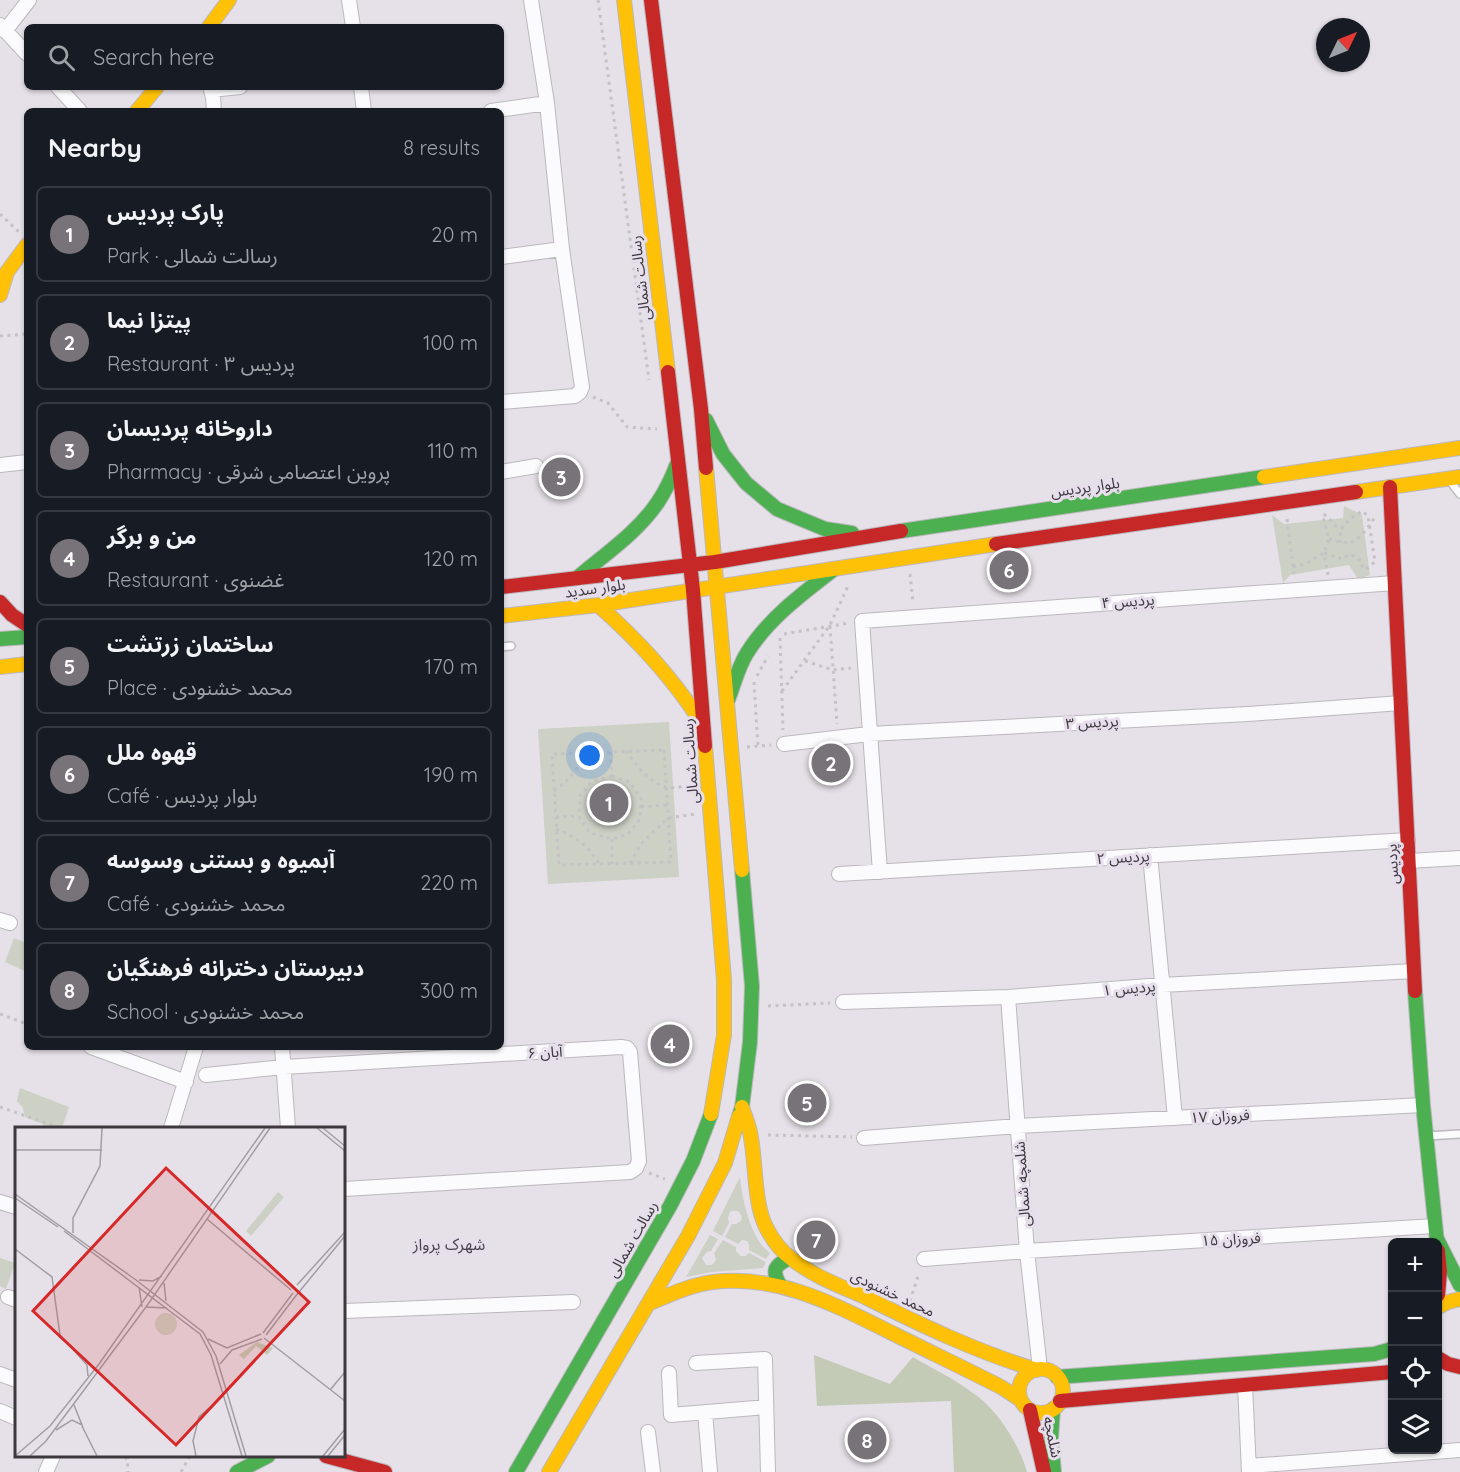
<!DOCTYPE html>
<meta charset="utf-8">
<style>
body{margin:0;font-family:Quicksand,"Noto Sans Arabic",sans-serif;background:#20242c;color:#f1f3f6}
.controls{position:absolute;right:18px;bottom:18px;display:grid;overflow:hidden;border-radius:9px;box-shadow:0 2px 4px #0004}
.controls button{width:54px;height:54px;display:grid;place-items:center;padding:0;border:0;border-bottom:2px solid #363941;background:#171b24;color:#f1f3f6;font:30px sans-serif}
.compass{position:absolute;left:1316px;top:18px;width:54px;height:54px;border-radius:50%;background:#171b24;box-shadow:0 2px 4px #0004;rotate:47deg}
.you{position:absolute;left:590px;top:756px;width:21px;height:21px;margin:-15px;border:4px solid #fff;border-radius:50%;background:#1a73e8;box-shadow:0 0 0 9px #1a73e833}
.badge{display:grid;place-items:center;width:39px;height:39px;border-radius:50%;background:#787379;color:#fff;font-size:20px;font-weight:700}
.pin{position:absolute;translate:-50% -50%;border:3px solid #fff;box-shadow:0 2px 6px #0006}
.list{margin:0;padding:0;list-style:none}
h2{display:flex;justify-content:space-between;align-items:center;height:78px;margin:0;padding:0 24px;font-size:26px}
h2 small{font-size:20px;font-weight:400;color:#9ea1a6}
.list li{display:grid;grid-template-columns:39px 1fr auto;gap:18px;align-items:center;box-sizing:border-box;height:96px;margin:0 12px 12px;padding:0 12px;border:2px solid #363941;border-radius:9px}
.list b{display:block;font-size:22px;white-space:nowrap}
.list p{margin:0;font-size:20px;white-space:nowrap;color:#9ea1a6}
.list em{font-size:20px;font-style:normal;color:#9ea1a6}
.icon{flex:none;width:33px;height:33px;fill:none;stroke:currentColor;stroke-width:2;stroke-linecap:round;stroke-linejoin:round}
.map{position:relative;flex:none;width:1460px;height:1472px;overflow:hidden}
.search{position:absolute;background:#171b24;box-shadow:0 2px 4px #0004;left:24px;top:24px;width:480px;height:66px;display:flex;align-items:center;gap:15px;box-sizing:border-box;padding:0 21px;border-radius:9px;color:#9ea1a6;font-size:22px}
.panel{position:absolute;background:#171b24;box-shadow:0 2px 4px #0004;left:24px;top:108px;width:480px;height:942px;border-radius:9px}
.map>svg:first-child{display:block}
</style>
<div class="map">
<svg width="1460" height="1472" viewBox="0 0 1460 1472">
<rect width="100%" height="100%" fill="#e6e1e8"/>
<!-- green -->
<path fill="#cdd0c5" d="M1344,506L1362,515L1370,575L1358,579L1349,565L1290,575L1283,583L1272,515L1284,524L1343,518Z
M669,722L679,877L548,884L538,729Z
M14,938L27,943V972L5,962Z
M20,1088L69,1107L62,1128L50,1127L49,1128H42L43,1124L25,1117L23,1108L17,1101Z
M740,1177C742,1199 751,1240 770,1253L766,1259L749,1250V1245L747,1241L742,1240L738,1244L725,1237L732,1224H736L741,1221L742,1216L738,1211H732L730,1212L728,1218L729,1223L722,1236L713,1231Z
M710,1235L718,1239L711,1251L707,1252L702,1258L706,1265H712L716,1260L714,1253L723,1240L736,1247V1251L741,1256H745L749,1253L766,1262L763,1268L712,1272L686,1277Z
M0,1258L15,1263L6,1289L0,1286Z"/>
<!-- forest -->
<path fill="#c3cab5" d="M814,1355L890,1384L913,1357C933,1369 955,1379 973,1393C998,1410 1019,1444 1027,1472H954L951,1401L817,1406Z"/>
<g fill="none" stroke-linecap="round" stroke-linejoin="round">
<defs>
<path id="lane" d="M1450,481L1460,494
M501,647L511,646
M1427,1136L1460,1134"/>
<path id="street" d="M349,0L353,27
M0,25L27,54
M5,31L29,0
M58,87L80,111
M210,87L213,97L214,111
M361,87L364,111
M211,90L240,87
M491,111L547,103
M501,257L562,249
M501,402L575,396L580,392L582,387L562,249L547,103L531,0
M0,465L27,462
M501,472L536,466
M784,744L869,734L1248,714L1401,703
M1150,855L1175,1118
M1408,861L1460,858
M880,872L862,621L1395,583
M839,874L1408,840
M0,920L10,923
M1008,997L1027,1251L1040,1369
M843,1002L1008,997L1162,985L1414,971
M91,1047L186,1082
M282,1047L288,1128
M206,1075L284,1067L621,1047L627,1048L630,1052L639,1161L636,1168L630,1172L344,1189
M171,1128L196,1047
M864,1138L1018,1126L1423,1105
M0,1202L16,1207
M924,1259L1027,1251L1435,1226
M8,1297L16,1300
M344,1311L573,1302
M696,1363L765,1359L768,1472
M669,1373L671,1415L766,1407
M0,1374L16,1380
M1245,1385L1249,1472
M0,1411L16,1418
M705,1412L710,1472
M648,1432L653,1472
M1249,1466L1460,1450
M46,1472L53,1456"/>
<path id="fast" d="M706,420L723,454L746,483L777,509L825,529L852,533
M901,531L1264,477
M577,578C605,554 638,532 658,502C666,490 672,477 677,464
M0,639L27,637
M728,700C734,685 738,667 747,653C768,619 802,594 833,570
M1415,991L1423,1105L1437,1242
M739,1116L742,1107L750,1042L752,986L742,870
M1437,1239L1460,1285
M780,1285C771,1270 775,1265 790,1258
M1057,1377L1374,1354L1392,1349
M1053,1409L1051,1439L1054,1472
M237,1472L268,1456
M516,1472L670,1206L693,1161L711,1114"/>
<path id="slow" d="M624,0L668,372
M209,27L229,0
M137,111L157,87
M0,295L7,272L27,245
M706,468L742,870
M1264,477L1460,448
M1356,492L1460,477
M598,605C638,640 672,677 701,722
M501,616L598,605L996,544
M0,667L27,664
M705,746L724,980V1035L711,1114
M742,1107C745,1117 750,1127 751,1138C756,1165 754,1203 766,1227C772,1239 782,1252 792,1259C813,1276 840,1286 865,1297C921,1325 977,1352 1037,1370
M648,1304C669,1295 690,1285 713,1282C780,1274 837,1306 894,1334C930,1352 966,1369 1001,1387L1021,1400
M1438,1307L1448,1302L1460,1299
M1019 1391a22 22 0 1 1 44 0a22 22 0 1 1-44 0Z
M549,1472L688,1236L725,1163L739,1116"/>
<path id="jam" d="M651,0L701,409L706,468
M668,372L693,590L705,746
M1390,487L1415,991
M996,544L1356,492
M501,587L715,562L901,531
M0,602L12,615L27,625
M1438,1251L1440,1272L1438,1295
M1438,1358L1448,1364L1460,1367
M1060,1401L1392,1372
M1030,1410L1044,1472
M326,1456L385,1472"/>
</defs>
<!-- lane casing -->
<use href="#lane" stroke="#bbb8bd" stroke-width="10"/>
<!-- street casing -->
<use href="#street" stroke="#bbb8bd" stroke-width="16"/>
<!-- fast casing -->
<use href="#fast" stroke="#bbb8bd" stroke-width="16"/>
<!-- slow casing -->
<use href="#slow" stroke="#bbb8bd" stroke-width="16"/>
<!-- jam casing -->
<use href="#jam" stroke="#bbb8bd" stroke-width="16"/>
<!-- path -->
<path stroke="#c4c2c5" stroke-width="3" stroke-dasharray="3 4.5" stroke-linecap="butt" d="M598,0L649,380
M0,214L19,232
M0,336L27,334
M593,397L608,403L627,427L657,429
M1324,514L1340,530
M1287,519L1294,575
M1329,539C1336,541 1347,545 1354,541C1361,538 1371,523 1375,517
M1341,543L1340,530L1350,519L1362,511L1368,516L1375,562L1365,570
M1293,567L1305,564L1324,553L1329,539L1322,514
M910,574L913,602
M1328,575L1324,553L1342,559L1350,554L1360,560L1364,571
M830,626L837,724
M784,634L849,623
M780,638L783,730
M805,661L833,670L851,668
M757,676L768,656
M754,682L758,746
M782,691L830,625L849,584
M747,747L771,745
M664,750L671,862L559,865L552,754Z
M626,751C636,765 648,781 665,787C672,789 685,786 693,785
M610,752L612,776
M612,776L630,782L641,799L640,819L628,834L612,839L590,833L579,816L580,796L592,781Z
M554,791C570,779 577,770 587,752
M641,807L667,805
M556,817L579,816
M556,829C579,838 586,845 600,864
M612,839V864
M630,863L641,844L668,818L696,814
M768,1006L830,1003
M0,1014L27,1024
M0,1107L61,1128
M768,1135L852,1137
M649,1173L665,1179
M910,1301L919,1273
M118,1456L127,1459
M127,1456L128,1472
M181,1472L190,1456"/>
<!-- lane -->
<use href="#lane" stroke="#fbfafc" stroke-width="7"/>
<!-- street -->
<use href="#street" stroke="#fbfafc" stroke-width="14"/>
<!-- fast -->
<use href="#fast" stroke="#4caf50" stroke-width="14"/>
<!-- slow -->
<use href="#slow" stroke="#ffc107" stroke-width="14"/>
<!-- jam -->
<use href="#jam" stroke="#c62828" stroke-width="14"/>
</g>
<g text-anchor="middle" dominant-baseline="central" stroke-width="6" stroke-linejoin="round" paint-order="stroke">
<!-- street labels -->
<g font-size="15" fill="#3c383d" stroke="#e7deeb">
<text transform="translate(640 278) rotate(-97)">رسالت شمالی</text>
<text transform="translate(1085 487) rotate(-8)">بلوار پردیس</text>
<text transform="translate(595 588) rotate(-8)">بلوار سدید</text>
<text transform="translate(1128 601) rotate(-4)">پردیس ۴</text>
<text transform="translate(1092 722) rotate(-3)">پردیس ۳</text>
<text transform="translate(690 761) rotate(-94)">رسالت شمالی</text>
<text transform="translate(1123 857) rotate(-3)">پردیس ۲</text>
<text transform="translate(1392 864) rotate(-93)">پردیس</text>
<text transform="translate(1129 988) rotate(-5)">پردیس ۱</text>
<text transform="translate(545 1052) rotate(-3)">آبان ۶</text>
<text transform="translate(1220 1116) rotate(-3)">فروزان ۱۷</text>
<text transform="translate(1022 1184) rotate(-94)">شلمچه شمالی</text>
<text transform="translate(632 1239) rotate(-60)">رسالت شمالی</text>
<text transform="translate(1231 1239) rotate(-3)">فروزان ۱۵</text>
<text transform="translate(893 1293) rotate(25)">محمد خشنودی</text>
<text transform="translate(1053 1437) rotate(78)">شلمچه</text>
</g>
<!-- neighbourhood labels -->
<g font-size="16" fill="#4a434d" stroke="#e7deeb">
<text x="449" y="1244">شهرک پرواز</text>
</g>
</g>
<!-- overview -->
<g transform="translate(15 1127)">
<rect width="330" height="330" fill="#e6e1e8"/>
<path d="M263,65L269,70L236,109L231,104ZM140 197a11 11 0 1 1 22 0a11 11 0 1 1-22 0Z" fill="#cdd0c5"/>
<path d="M242,215L258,221L252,228L241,219L229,232L224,228Z" fill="#c3cab5"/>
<path fill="none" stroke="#a29da4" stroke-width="1.5" d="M302,1L330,24M308,1L330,19M0,23H87M0,67L121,153L188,205L201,229L231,329M0,71L43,100M192,92L276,163M49,104L185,207L196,228L227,329M58,106V91L85,39L87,1M0,122L37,150L45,208L72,238L73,249M124,153L138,154L147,149M149,156L151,174M282,158L330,105M124,160L127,180M284,165L330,109M131,180L152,181M248,206L278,166M251,208L283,166M249,211L330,274M193,212L212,221L246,207M205,237L217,223L247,212M315,263L330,245M67,299L82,329M41,303L57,293L67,298L59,278M0,329L35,299L84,237L250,1M15,329L31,314L131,180L255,1M181,329L178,314L184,290L208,269M308,329L330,302M313,329L330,308"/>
<path fill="#d62828" fill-opacity="0.15" stroke="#d62828" stroke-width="3" d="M151,41L294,175L161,318L18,184Z"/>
<rect width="330" height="330" fill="none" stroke="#3c383d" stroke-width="3"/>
</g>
</svg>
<div class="controls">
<button>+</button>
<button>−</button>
<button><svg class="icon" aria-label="locate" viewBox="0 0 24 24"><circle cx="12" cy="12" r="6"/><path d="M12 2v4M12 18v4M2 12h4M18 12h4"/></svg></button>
<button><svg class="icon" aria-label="layers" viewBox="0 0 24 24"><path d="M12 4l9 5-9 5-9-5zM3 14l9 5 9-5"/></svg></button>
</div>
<svg class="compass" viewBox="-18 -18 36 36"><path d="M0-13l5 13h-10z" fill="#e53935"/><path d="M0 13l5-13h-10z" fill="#9ea1a6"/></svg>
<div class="you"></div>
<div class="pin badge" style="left:609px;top:803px">1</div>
<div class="pin badge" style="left:831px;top:763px">2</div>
<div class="pin badge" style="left:561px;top:477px">3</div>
<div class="pin badge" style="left:670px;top:1044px">4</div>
<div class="pin badge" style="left:807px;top:1103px">5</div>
<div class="pin badge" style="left:1009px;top:570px">6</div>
<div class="pin badge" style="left:816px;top:1240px">7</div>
<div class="pin badge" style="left:867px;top:1440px">8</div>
<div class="search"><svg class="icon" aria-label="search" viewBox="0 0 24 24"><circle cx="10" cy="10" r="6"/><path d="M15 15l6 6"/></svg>Search here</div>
<section class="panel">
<h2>Nearby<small>8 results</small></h2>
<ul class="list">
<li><span class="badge">1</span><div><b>پارک پردیس</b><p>Park · رسالت شمالی</p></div><em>20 m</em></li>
<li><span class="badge">2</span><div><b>پیتزا نیما</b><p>Restaurant · پردیس ۳</p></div><em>100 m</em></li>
<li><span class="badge">3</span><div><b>داروخانه پردیسان</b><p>Pharmacy · پروین اعتصامی شرقی</p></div><em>110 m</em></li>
<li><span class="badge">4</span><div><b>من و برگر</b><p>Restaurant · غضنوی</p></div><em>120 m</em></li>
<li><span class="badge">5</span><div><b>ساختمان زرتشت</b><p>Place · محمد خشنودی</p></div><em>170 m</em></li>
<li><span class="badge">6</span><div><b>قهوه ملل</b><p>Café · بلوار پردیس</p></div><em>190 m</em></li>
<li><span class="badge">7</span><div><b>آبمیوه و بستنی وسوسه</b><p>Café · محمد خشنودی</p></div><em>220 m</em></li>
<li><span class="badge">8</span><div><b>دبیرستان دخترانه فرهنگیان</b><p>School · محمد خشنودی</p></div><em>300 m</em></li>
</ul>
</section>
</div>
